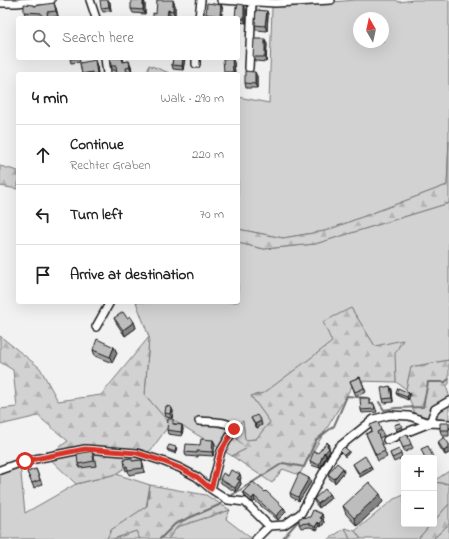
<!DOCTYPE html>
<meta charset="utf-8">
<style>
body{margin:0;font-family:"Indie Flower",sans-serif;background:#f6f6f6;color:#222}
.controls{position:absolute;right:12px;bottom:12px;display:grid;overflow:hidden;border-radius:4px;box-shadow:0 4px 16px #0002}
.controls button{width:36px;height:36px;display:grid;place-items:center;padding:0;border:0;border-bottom:1px solid #e0e0e0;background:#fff;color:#222;font:20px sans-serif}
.compass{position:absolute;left:353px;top:12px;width:36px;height:36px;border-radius:50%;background:#fff;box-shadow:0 4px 16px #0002;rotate:351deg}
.stop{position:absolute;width:12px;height:12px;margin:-9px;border:3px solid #d93025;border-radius:50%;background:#fff}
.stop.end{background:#d93025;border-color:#fff;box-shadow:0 1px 4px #0008}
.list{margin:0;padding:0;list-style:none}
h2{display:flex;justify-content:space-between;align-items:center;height:52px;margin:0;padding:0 16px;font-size:17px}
h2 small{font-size:13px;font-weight:400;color:#767676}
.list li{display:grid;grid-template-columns:26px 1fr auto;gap:12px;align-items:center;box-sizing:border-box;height:60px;padding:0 16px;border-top:1px solid #e0e0e0}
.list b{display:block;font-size:15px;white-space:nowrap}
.list p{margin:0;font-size:13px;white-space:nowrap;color:#767676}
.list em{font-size:13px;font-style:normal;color:#767676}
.icon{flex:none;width:22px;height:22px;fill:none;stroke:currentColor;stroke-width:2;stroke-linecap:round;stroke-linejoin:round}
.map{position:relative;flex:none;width:449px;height:539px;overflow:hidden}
.search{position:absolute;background:#fff;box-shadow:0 4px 16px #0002;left:16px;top:16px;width:224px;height:44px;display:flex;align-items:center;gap:10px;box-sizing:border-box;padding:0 14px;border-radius:4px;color:#767676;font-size:15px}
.panel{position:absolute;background:#fff;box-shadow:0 4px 16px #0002;left:16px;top:72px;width:224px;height:232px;border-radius:4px}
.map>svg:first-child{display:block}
</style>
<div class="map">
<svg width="449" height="539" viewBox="0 0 449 539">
<defs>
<pattern id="forest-firs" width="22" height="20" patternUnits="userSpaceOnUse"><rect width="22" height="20" fill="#d2d2d2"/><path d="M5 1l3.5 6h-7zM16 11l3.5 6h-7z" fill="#b4b4b4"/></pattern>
</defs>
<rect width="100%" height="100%" fill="#f2f2f2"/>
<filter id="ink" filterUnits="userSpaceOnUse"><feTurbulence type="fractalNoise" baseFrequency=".025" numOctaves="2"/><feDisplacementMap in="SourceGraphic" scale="8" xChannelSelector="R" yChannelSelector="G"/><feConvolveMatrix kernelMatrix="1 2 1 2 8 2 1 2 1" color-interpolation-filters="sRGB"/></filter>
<g filter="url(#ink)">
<!-- green -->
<path fill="#d2d2d2" stroke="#777" fill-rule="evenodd" d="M356,0H396L399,2L413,0H449V141L447,185L325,231L283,238L238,229V97L269,103L272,7ZM359,18H383V42H359Z
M149,65L172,74H147Z
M449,203V360L411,367L406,389L396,382L394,353L375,346L351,308L333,342L264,393L251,396L270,422L256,439L245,440L243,421L238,425L246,449L232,456L173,420L170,424L145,395L149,337L136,302H238V243L264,249L315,244Z
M20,465L25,513L76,484L116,474L150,485L146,507L111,530L107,539H0V473Z
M434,482L449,484V504L434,521Z
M404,495V524H431L418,539H361L355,531L394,499Z
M230,510L226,519L252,539H168L177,527Z
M449,524V539H433Z
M345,528L350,539H329Z
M136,531L140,539H113Z"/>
<!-- forest -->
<path fill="url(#forest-firs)" stroke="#777" d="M449,141V203L315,244L264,249L238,243V229L283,238L325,231L447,185Z
M0,166L18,171V189L0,186Z
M351,308L375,346L403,340L395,353L396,382L355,381L299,475L283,469L272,483L232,456L246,449L237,439V425L243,421L245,440L256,439L270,422L251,396L264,393L332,342L323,322Z
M0,336L40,368L58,401L101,395L149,337L145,395L170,424L151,450L116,474L76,484L47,456L68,441L38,416L0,425V409L17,407L13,370L0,362Z
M449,360V384L446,386L449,395V420L415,416L406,389L411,367Z
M449,471V484L434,482V481Z
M150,485L206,495L230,510L177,527L168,539H140L136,531L113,539H107L111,530L147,506Z
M449,504V524L433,539H418L431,524H434V521Z
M345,528L355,531L361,539H350Z"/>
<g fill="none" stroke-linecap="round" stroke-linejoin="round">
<!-- stream -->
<path stroke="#707070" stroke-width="2" d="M379,402L384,410L396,408L423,407L428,382H445L449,379
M229,497L283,463L304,467L316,440L334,426L347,396L367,398
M283,538L299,520
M160,539L175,524L219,505L224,501"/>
<defs>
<path id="minor" d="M90,0L96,18
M221,0L275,3L331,0
M0,3H16L51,0
M199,18L201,0
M105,58L107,74
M196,64V58
M249,68L252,2
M96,327L110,302
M199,421C209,422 228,420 234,429L221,451L211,489
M387,440L430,423L435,409L449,401
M0,470L25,461L85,449L137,453L162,461L180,468L197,477L211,489L228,500L245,502L269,526
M256,539L269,526L284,525L301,513L332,457L339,447L374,419L390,415L409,416L430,423L449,424"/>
</defs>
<!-- minor casing -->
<use href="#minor" stroke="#1c1c1c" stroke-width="10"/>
<!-- minor -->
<use href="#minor" stroke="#fff" stroke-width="7"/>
</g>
<!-- wall -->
<path fill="#a3a3a3" stroke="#1c1c1c" d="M144,0L145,4V14L133,13L131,9Z
M110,2L111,11L103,12L101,8Z
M34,5V6L56,8L58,16L49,18L26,17L24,12Z
M175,5V16H170V18H153L156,14Z
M221,5L223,9L221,18H207L206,14Z
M246,9V23L238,22V18H235Z
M267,11L268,15L267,31L256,30L255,25Z
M267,44L266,62L255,61L253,57Z
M79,58L80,62L71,63L70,59Z
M123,58L124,62L129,61L131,66L132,72L128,73L116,71H113L111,66Z
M173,58H185L183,70L173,69L172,65Z
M234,62L235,74H224V72Z
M80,63L97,66L98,74H82Z
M257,76V88H246L245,83Z
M114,318H127L134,322L136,328L125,336L117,324Z
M114,347L117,353L112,363L95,356L93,350Z
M360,377L366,392L356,396L350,381Z
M390,386L392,390L393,402L384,403L383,399Z
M396,393H409L410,395L408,400L397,395Z
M369,398L371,404H374L377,412L362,413L361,410Z
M171,407L173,411L172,418L166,417L165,413Z
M251,418L262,425L257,428L253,422Z
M175,423V424L182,425L183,429L182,436L168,434L167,430Z
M400,423L403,428L397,431L394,425Z
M449,423V436H442L440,430Z
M370,425L381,430L384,436L379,438L387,457L378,461L366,434L372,431Z
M399,438L411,444L413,448L405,452Z
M213,440L215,444L213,456L198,455V457L186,456L185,452L200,445Z
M438,442L449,444V453L445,455L439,446Z
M329,446V448L330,451L327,456H326L320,468L311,465L310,461L318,453Z
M167,449H177L176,454L168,451Z
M390,453L401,454L402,458L394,462Z
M94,455L96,466L80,468L78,464Z
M142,460L145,472L129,475L128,470L126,471L125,467L133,461Z
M353,464L371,466L372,470L360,477L355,468Z
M36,469L42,484L34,488L27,472Z
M344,472L335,483L329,478L328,474Z
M228,476L241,478L240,480L241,484L236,492L221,483L220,479Z
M311,482L299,501L291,497L290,493Z
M243,492H265L284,508L286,512L278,520L255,501L253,503L245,496Z
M329,494L331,498L319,508L315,503L314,499Z
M383,502L357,526L346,514L343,506Z
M322,514L324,523L321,527L319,526L317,530L310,527L301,528L299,524L310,517Z"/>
<!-- shaded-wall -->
<path fill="#848484" stroke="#1c1c1c" d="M108,0L110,2L111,11L109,7Z
M144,0L145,4V14L143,10Z
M173,0L175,5V16L173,11Z
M54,3L56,8L58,16L56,11Z
M221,5L223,9L221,18L220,16Z
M244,5L246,9V23L244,19Z
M168,10L170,16V18H167Z
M267,11L268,15L267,31L265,26Z
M265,39L267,44L266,62L265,57Z
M183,58H185L183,70L182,66Z
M232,58L234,62L235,74L233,72Z
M95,60L97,66L98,74H97Z
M129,61L131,66L132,72L130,67Z
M255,72L257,76V88L255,84Z
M134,322L136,328L125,336L123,330Z
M114,347L117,353L112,363L110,357Z
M390,386L392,390L393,402L392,398Z
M409,393L410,395L408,400L407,397Z
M171,407L173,411L172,418L170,414Z
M261,421L262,425L257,428L255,424Z
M182,425L183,429L182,436L181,432Z
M213,440L215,444L213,456L212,452Z
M328,443L329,446V448L330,451L327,456L325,453Z
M176,447L177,449L176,454L175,452Z
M449,447V453L445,455L444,451Z
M349,451V453L345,457L344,455Z
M324,452L326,456L320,468L319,465Z
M371,466L372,470L360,477L359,473Z
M343,468L344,472L335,483L334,479Z
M240,474L241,478L240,480L241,484L236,492L235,488L237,479Z
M309,478L311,482L299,501L298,497Z
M329,494L331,498L319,508L318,504Z
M380,494L383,502L357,526L354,518Z
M254,496L255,501L253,503L252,499Z
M284,508L286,512L278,520L276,516Z
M322,514L324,523L321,527L320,524V518Z
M318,522L319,526L317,530L315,527Z"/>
<!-- building -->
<path fill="#bdbdbd" stroke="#1c1c1c" d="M100,0H108L109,7L101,8Z
M131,0H143V10L131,9Z
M157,0H173V11L168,10L167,18H153V13L156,14Z
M54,3L56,11L47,12L48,18H42L41,13L24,12V4L34,5V6Z
M207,3L221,5L220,16L206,14Z
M238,4L244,5V19L235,18L236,7L237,8Z
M256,10L267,11L265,26L255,25Z
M254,39H265V57H253Z
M110,58H122L123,62L129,61L130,67L126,68L127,74H117L116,66H111Z
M173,58H183L182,66L172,65Z
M232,58L233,72H224L223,59Z
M95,60L97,74H92V72L82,74L80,63Z
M245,71L255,72V84L245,83Z
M123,312L127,318L130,316L134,322L123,330L114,318Z
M97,339L114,347L110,357L93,350Z
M360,377L364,388L355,392L350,381Z
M390,386L392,398L383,399L381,388Z
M398,388L409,393L407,397L396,393Z
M360,398H369V404H374L375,409L361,410Z
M166,406L171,407L170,414L165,413Z
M257,415L261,421L255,424L251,418Z
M168,419H173V424L182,425L181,432L167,430Z
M378,422L381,430L377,432L385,451L376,455L366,434L372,431L370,425Z
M400,423L402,426L396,429L394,425Z
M440,423H449V430H440Z
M407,434L411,444L403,448L399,438Z
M444,437L449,444V447L444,451L438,442Z
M201,439L213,440L212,452L197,451V453L185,452L186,444L200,445Z
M327,442L328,443L327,446L329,448L325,453L324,452L319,465L310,461L314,451L318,453Z
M169,445L176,447L175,452L167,449Z
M428,446L433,457L430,458H425L421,449Z
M344,447L349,451L344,455L340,451Z
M399,449L401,454L392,458L390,453Z
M92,451L94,461L78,464L77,454Z
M365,456L371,466L359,473L353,464Z
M132,458V461L142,460L143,468L128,470L127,466L125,467L124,459Z
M337,463L343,468L334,479L328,474Z
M36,469L40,480L32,483L27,472Z
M231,470L240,474L237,479L240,480L235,488L220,479L223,473L228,476Z
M299,473L309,478L298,497L290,493Z
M253,482L265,492L266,491L284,508L276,516L254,496L252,499L243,492Z
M369,482L380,494L354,518L343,506Z
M325,489L329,494L318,504L314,499Z
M313,510L322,514L320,518L322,519L320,524L318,522L315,527L308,523L299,524V518L310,517Z"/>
</g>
<g fill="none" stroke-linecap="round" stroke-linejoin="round" filter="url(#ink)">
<!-- route -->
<path stroke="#d93025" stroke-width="5" d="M25,461L85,449L137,453L162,461L180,468L197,477L211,489L221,451L234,429"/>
</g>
</svg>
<div class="controls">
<button>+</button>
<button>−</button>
</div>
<svg class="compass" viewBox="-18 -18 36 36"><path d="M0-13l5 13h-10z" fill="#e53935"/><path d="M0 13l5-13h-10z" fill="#767676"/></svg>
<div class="stop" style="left:25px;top:461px"></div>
<div class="stop end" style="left:234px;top:429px"></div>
<div class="search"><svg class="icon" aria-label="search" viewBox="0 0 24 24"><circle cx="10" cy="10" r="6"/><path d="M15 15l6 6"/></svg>Search here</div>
<section class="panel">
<h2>4 min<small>Walk · 290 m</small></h2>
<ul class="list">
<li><svg class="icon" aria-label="ahead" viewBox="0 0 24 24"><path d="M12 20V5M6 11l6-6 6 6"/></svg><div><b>Continue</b><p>Rechter Graben</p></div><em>220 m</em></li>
<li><svg class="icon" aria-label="left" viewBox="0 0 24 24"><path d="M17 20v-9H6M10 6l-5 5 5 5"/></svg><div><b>Turn left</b></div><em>70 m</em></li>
<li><svg class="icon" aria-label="arrive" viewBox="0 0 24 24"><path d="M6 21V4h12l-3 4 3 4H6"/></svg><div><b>Arrive at destination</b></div></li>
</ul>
</section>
</div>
